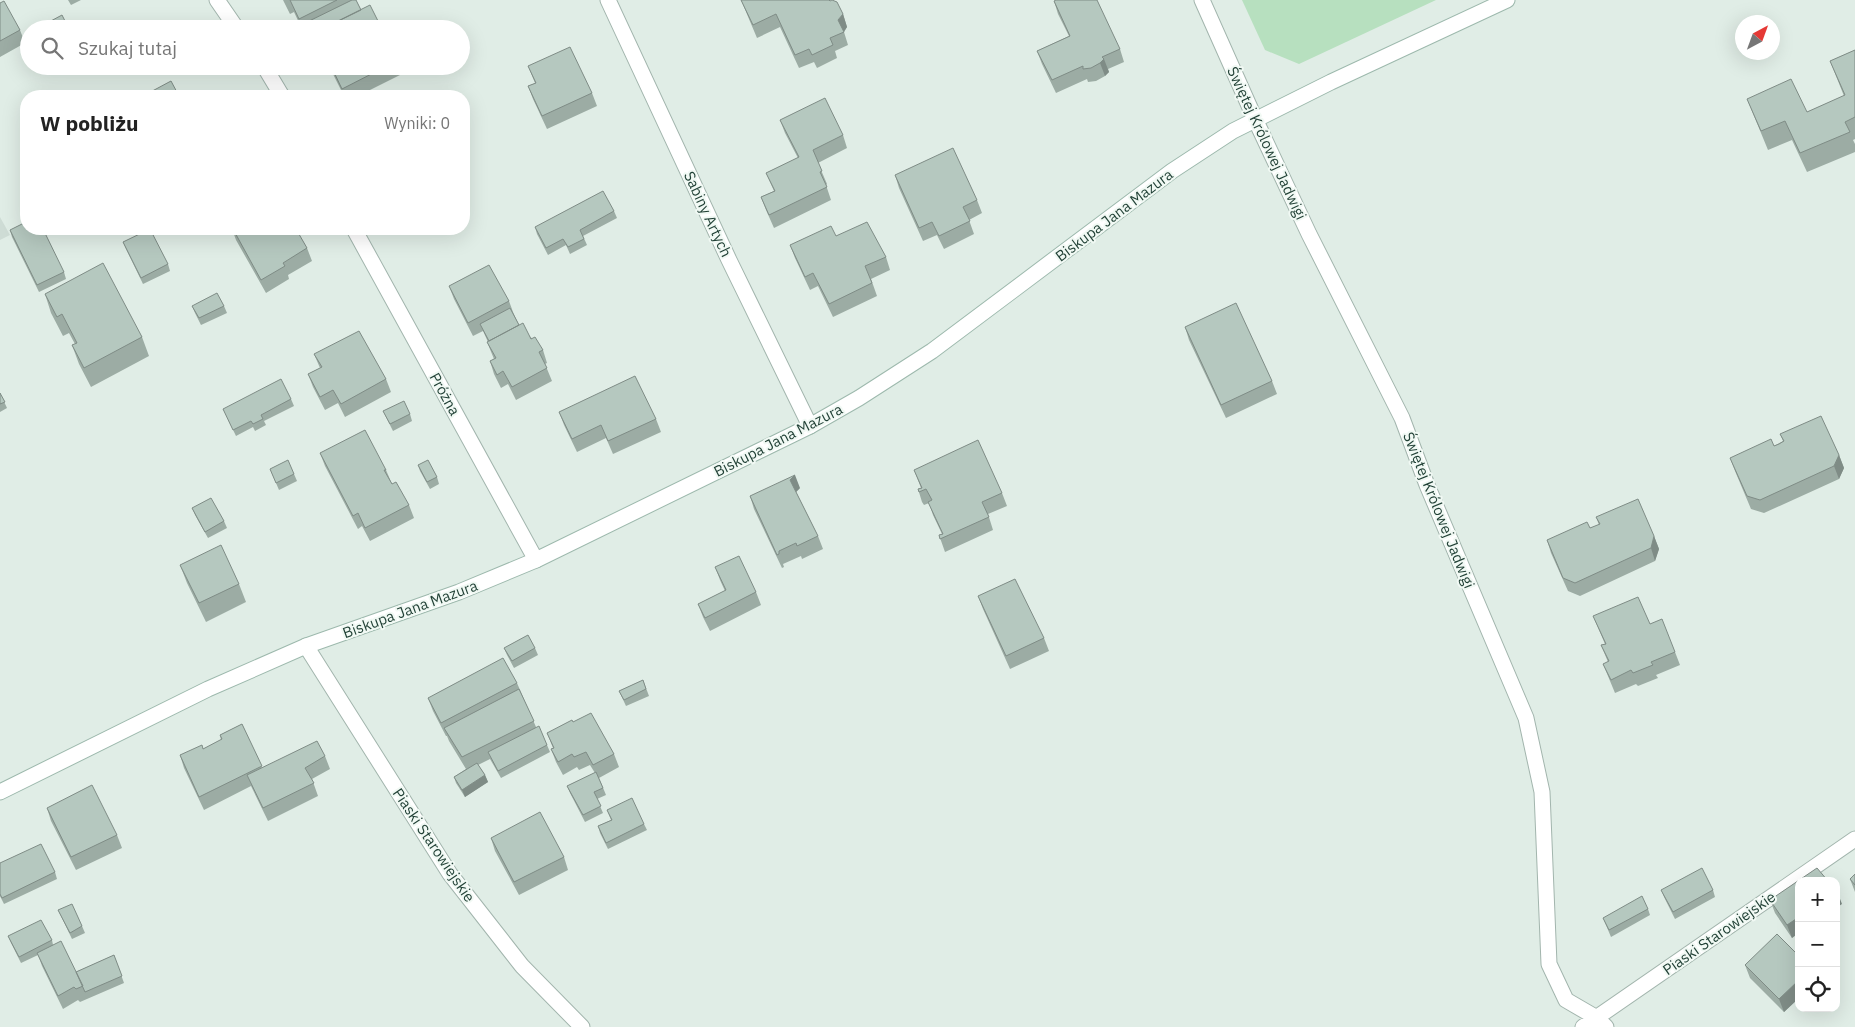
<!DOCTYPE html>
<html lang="pl">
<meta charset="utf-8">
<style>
body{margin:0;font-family:"IBM Plex Sans",sans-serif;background:#f6f6f6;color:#222}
.controls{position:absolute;right:15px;bottom:15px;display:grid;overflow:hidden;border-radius:10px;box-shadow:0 5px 20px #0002}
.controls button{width:45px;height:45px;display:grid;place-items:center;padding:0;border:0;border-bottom:1px solid #e0e0e0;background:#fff;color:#222;font:25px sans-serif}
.compass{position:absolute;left:1735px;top:15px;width:45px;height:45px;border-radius:50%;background:#fff;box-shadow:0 5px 20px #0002;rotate:41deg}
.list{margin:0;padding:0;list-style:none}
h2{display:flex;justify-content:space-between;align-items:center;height:65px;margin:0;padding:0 20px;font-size:21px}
h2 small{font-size:16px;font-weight:400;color:#767676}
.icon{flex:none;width:28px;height:28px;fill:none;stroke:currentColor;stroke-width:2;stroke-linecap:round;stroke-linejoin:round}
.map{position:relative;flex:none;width:1855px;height:1027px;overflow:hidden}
.search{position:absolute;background:#fff;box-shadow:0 5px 20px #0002;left:20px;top:20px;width:450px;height:55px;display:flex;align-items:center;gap:12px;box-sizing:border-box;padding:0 18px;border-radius:28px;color:#767676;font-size:19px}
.panel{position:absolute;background:#fff;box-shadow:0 5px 20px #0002;left:20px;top:90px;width:450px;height:145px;border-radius:20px}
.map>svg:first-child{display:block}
</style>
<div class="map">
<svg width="1855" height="1027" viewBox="0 0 1855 1027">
<rect width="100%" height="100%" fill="#e0ede6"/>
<!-- built -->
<path fill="#cedcd5" d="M0,217L10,235L0,240Z"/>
<!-- green -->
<path fill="#b7e0bf" d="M1242,0H1436L1299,64L1265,50Z"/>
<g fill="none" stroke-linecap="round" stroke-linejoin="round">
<defs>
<path id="street" d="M217,0L237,29
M608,0L729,260L810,426
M1202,0L1255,119L1309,234L1402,418L1427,485L1526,718L1542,792L1549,964L1566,1000L1597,1018L1606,1027
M264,66L282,96
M354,229L536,560
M306,646L450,874L522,966L582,1027
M1583,1027L1855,839"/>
<path id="secondary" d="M0,792L208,689L306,646L459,592L536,560L810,426L859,398L932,351L1172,171L1233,131L1331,82L1507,0"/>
</defs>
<!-- street casing -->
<use href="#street" stroke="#a2b5ad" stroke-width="17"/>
<!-- secondary casing -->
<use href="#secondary" stroke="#9db9ad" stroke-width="17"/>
<!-- street -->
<use href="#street" stroke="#fff" stroke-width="15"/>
<!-- secondary -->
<use href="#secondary" stroke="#fff" stroke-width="15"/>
</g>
<!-- wall -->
<path fill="#9caca4" d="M68,0H81L71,5Z
M283,0H356L361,10L382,29H302L294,12L290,14Z
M741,0L843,14L847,27L844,32L848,45L835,51L837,58L817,68L814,62L799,68L780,27L757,38Z
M1054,1L1120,49L1124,62L1108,69L1109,72L1105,76L1096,81L1088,82L1087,79L1056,93L1042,64L1037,51L1069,36L1058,14Z
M0,3L20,30L25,43L0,57Z
M1855,50V139L1853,140L1855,144V152L1807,172L1792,140L1768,150L1747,99L1807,112L1844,96L1830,61Z
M329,66H400L402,74L358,96H344Z
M528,66L592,93L597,106L547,129L533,99L528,86L535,83Z
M780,120L843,135L847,148L818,163L827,184L826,185L831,200L774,228L766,210L761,197L774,191L766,173L798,158L785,133Z
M895,175L977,200L982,213L969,220L974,234L944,249L937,235L923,241L899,188Z
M614,211L617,218L583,236L587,245L570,254L566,245L548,255L537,234L535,227Z
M232,229L307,248L312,261L288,275L289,279L266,293L236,240Z
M10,230L64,272L66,279L39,292L12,237Z
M836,236L886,257L890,270L871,279L877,296L833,317L818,286L810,290L795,258L790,245Z
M123,242L168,264L170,271L143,284L126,249Z
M449,286L509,301L513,312L519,325L543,350L547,363L545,364L552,381L516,400L508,384L501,388L494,374L490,361L494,359L487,342H488L483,331L473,336L454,299Z
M45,294L142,337L149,356L91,387L79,364L72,345L75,344L69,333L63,336L51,313Z
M192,306H224L227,313L201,325L195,313Z
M1185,327L1272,381L1277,394L1226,418L1189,340Z
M314,354L386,379L391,392L345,417L338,403L325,410L313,387L308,374L320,368Z
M0,393L7,408L0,412Z
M291,399L294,406L264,421L266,425L255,431L253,427L236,436L223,409Z
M383,411L410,414L412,421L393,431Z
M559,412L656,419L661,432L613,454L606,438L577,452L564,425Z
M1780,434L1839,455L1844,468L1839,479L1764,513L1751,509L1735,471L1730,458L1774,446L1783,441Z
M320,453L386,470L392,484L409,505L414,518L370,541L362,526L358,529L325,466Z
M418,465L437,477L439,484L430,489L420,471Z
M270,469L294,474L297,481L279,490Z
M914,470L1002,493L1007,506L988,514L993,530L945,552L939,535L942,534L933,515L929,503L924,505L922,502L918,489L921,488Z
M800,488L796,492L818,536L823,549L802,559L801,556L783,564L784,567L782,568L754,509L750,496Z
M192,508L224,521L227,528L208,538L195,515Z
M1596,517L1654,536L1659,549L1655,561L1580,596L1568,591L1551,553L1547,540L1590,528L1599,525Z
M180,565L239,584L246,602L206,622L187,583Z
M715,567L756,592L761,605L710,631L703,617L698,604L725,591L720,580Z
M978,596L1044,638L1049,651L1010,669L983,609Z
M1593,616L1650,624L1675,652L1680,665L1656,675L1658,678L1638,686L1636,684L1615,693L1603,664L1608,662L1601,645L1605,644Z
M504,648H535L538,655L514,668L507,655Z
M643,680L649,696L626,706L619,691Z
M517,683L536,727L547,745L550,752L501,778L490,759L478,765L485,775L488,782L465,797L456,783L454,777L466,769L449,741L447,736H446L433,711L428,698Z
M573,722L614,754L619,767L599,778L606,795L597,799L603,813L585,822L570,793L567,786L595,773L590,765L579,770L577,767L563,775L556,762L551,749L553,748L547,733Z
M242,724L262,768L325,756L330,769L312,779L318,796L268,821L251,786L204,810L184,768L180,755L203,749L221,740L220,735Z
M47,808L117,835L122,848L76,870L51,821Z
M607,810L644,824L647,830L608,849L600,833L598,826L611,820Z
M491,838L564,857L568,870L519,895L495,851Z
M0,863L55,872L57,879L4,904L0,896Z
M1855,874V892L1850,879Z
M1828,881L1792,938L1775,913L1770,900Z
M1661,890H1713L1715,897L1675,919L1664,897Z
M1648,909L1650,915L1611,937L1603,918Z
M58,910L82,926L85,933L72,939Z
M8,936L52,940L53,945L76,972L114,955L124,983L80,1002L78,1000L63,1009L42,966L38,955L21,963L11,943Z
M1799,956V998L1784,1012L1750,978L1745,965Z"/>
<!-- shaded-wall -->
<path fill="#7f8c86" d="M843,14L847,27L843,33L838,20Z
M1104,59L1109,72L1105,76L1100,63Z
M1839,455L1844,468L1839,479L1834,466Z
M795,475L800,488L795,493L790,480Z
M1654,536L1659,549L1655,561L1651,548Z
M485,775L488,782L465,797L462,790Z
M1836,891H1837L1842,904L1836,908Z
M1799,917V933L1792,938L1787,925Z
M1799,980V998L1784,1012L1779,999Z"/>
<!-- building -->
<path fill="#b5c8bf" stroke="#7f8c86" d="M290,0H337L299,19Z
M352,0H356L361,10L322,29H303L301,25Z
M741,0H829L830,1L832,0L837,2L843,14L838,20L844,32L830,38L833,45L812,55L809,49L795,55L776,14L753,25Z
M1056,0H1097L1120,49L1102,57L1104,59L1100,63L1091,68L1083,69V66L1052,80L1037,51L1070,36L1054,1Z
M4,1L20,30L0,41V3Z
M370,5L382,29H322Z
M62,15L69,29H36Z
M570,47L592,93L542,116L528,86L536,83L528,66Z
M1855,50V117L1845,122L1850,132L1800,153L1785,121L1761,131L1747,99L1791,79L1807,112L1845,95L1830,61Z
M331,66H387L342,89Z
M171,81L179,96H143Z
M825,98L843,135L813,150L822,171L820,172L827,187L769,215L761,197L775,191L766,173L799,157L780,120Z
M953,148L977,200L963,207L970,221L939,236L932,222L919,228L895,175Z
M603,191L614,211L580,230L584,239L568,247L563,239L546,248L535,227Z
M26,222V229H37V230L41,229H43L64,272L37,285L10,230Z
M867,222L886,257L865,266L872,283L829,304L813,273L805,277L790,245L831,226L836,236Z
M150,229L168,264L141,278L123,242Z
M233,229H296L307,248L283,263L285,266L261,280Z
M103,263L142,337L84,368L72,345L77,343L62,314L57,317L45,294Z
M489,265L509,301L468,323L449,286Z
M217,293L224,306L199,318L192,306Z
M1236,303L1272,381L1221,405L1185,327Z
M510,308L519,325L489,341L480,324Z
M523,323L531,339L535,337L543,350L539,352L547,368L512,387L503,371L497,375L490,361L496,358L487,342Z
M359,331L386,379L341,404L333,390L320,397L308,374L322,367L314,354Z
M635,376L656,419L608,441L601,425L572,439L559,412Z
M281,379L291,399L261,415L263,419L253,424L251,421L233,430L223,409Z
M0,393L5,402L0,404Z
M404,401L410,414L390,424L383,411Z
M1821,416L1839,455L1834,466L1760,500L1747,496L1730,458L1771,439L1774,446L1779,444L1784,441L1780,434Z
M365,430L386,470H384L392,484L396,482L409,505L365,528L358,513L353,516L320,453Z
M978,440L1002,493L982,502L989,517L940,539L939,535L943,534L928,502L932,500L926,489L919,492L918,489L922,488L914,470Z
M288,460L294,474L276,483L270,469Z
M428,460L437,477L427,482L418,465Z
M795,475L790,480L818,536L797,546L796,543L779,551V554L777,555L750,496Z
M211,498L224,521L205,532L192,508Z
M1638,499L1654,536L1651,548L1575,583L1563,578L1547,540L1587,522L1590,528L1600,524L1596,517Z
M221,545L239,584L199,603L180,565Z
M739,556L756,592L705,618L698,604L726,590L715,567Z
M1015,579L1044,638L1006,656L978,596Z
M1638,597L1650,624L1662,619L1675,652L1651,662L1653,665L1633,673L1631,670L1611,680L1603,664L1609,661L1601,645L1606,644L1593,616Z
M528,635L535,648L512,661L504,648Z
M503,658L517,683L441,723L428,698Z
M643,680L646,689L624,700L619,691Z
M519,689L534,721L462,757L444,728Z
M591,713L614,754L593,765L586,752L574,757L572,754L558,762L551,749L554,748L547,733L572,720L573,722Z
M242,724L262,766L199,797L180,755L202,745L203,749L222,739L220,735Z
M539,726L547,745L498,771L488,752Z
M317,741L325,756L305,768L314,783L263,808L247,775Z
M477,763L485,775L462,790L454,777Z
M596,772L603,788L594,792L601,806L583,815L567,786Z
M92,785L117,835L71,857L47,808Z
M632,798L644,824L606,843L598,826L612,820L607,810Z
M540,812L564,857L514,882L491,838Z
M41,844L55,872L2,898L0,894V863Z
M1702,868L1713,890L1673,912L1661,890Z
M1817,868L1828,881H1799V917L1787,925L1770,900Z
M1855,874V885L1850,879Z
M1642,896L1648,909L1609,930L1603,918Z
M72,904L82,926L70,933L58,910Z
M41,920L52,940L19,957L8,936Z
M1777,934L1799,956V980L1779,999L1745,965Z
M61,941L83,986L76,989L74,987L58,996L37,953Z
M114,955L122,976L85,992L76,972Z"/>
<g text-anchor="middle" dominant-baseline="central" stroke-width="4" stroke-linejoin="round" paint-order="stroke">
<!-- street labels -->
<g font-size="15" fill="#1f3f34" stroke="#f1f9f4">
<text transform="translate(1267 143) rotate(65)">Świętej Królowej Jadwigi</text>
<text transform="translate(708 214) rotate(65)">Sabiny Artych</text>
<text transform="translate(1114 215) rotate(-37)">Biskupa Jana Mazura</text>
<text transform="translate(445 394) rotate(61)">Próżna</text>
<text transform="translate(778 440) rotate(-27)">Biskupa Jana Mazura</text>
<text transform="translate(1439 510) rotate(68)">Świętej Królowej Jadwigi</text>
<text transform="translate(410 609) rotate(-20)">Biskupa Jana Mazura</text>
<text transform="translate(434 845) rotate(56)">Piaski Starowiejskie</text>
<text transform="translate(1719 933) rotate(-35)">Piaski Starowiejskie</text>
</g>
</g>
</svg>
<div class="controls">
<button>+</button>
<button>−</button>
<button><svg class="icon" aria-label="locate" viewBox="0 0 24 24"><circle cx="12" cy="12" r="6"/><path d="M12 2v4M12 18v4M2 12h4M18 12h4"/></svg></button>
</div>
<svg class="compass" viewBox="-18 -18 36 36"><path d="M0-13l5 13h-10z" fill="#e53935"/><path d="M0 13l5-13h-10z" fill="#767676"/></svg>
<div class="search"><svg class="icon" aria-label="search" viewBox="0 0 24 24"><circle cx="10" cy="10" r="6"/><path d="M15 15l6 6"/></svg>Szukaj tutaj</div>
<section class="panel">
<h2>W pobliżu<small>Wyniki: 0</small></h2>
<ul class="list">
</ul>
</section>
</div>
